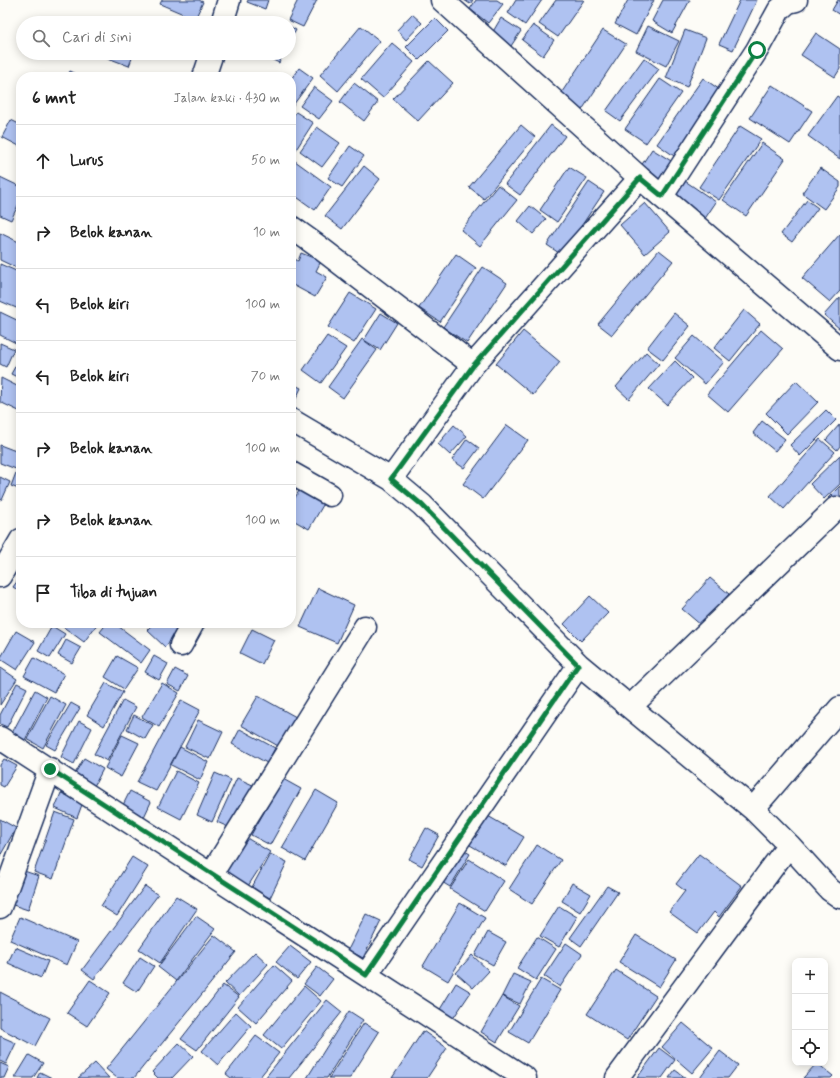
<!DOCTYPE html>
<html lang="id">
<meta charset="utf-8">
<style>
body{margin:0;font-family:Mynerve,sans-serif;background:#f6f6f6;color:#222}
.controls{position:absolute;right:12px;bottom:12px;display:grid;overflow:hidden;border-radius:8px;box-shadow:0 2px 10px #0003}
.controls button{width:36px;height:36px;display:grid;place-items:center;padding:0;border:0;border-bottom:1px solid #e0e0e0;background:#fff;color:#222;font:20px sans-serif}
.stop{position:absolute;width:12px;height:12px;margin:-9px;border:3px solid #0b8043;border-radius:50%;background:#fff}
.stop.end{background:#0b8043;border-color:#fff;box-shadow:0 1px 4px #0008}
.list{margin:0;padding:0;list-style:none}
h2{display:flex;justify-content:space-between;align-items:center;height:52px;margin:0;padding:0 16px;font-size:17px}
h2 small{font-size:13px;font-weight:400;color:#767676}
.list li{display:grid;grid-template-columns:26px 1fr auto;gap:12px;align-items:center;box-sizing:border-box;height:72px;padding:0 16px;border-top:1px solid #e0e0e0}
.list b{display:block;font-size:15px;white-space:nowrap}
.list em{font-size:13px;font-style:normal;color:#767676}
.icon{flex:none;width:22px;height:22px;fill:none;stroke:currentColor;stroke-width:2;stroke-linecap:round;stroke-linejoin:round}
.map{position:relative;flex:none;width:840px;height:1078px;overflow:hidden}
.search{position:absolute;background:#fff;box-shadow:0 2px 10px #0003;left:16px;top:16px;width:280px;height:44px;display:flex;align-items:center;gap:10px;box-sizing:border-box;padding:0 14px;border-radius:22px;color:#767676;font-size:15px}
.panel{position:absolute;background:#fff;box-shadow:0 2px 10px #0003;left:16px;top:72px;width:280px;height:556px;border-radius:16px}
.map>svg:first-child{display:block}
</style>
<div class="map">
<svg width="840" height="1078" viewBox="0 0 840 1078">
<rect width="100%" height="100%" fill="#fdfcf7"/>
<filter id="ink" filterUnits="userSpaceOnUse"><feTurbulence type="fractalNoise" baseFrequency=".025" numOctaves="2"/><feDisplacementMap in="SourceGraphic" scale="8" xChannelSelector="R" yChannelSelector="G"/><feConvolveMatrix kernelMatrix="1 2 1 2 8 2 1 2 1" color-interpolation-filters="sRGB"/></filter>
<g filter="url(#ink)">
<!-- building -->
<path fill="#afc2f1" stroke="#1b2f5e" d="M162,0H199L203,2L195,19L160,4Z
M248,0H268L265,9L247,2Z
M298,0H317L303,27L288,20Z
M464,0H473L470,4Z
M476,0H497L503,4L488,23L470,9Z
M516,0H542L525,25L508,13Z
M556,0H584L558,37L539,24Z
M628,0H654L636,35L615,24Z
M663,0H690L672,33L652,21Z
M740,0H757L733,50L719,44Z
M838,0H840V15L832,10Z
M412,14L422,23L406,40L397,30Z
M274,18L284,23H272Z
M435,18L448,31L419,60L406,47Z
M501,18L521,31L507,52L488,40Z
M533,25L554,40L543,56L522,40Z
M289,26L296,30L289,43Z
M361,26L380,41L338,91L320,75Z
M648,26L679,41L666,66L636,51Z
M603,30L626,44L582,110L560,95Z
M685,30L706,38L687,87L666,78Z
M816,33L840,49V69L835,77L801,55Z
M392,43L414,62L383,98L361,79Z
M95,53H134L129,66Z
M259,53H284L279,63Z
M644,58L659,69L620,121L606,111Z
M429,61L453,83L418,121L393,99Z
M299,68L313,78L291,108V79Z
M70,71L83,77H67Z
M703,78L723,92L677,158L657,144Z
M660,79L681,93L646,143L625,129Z
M354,83L378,102L364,121L340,102Z
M772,85L812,111L790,144L750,118Z
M314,87L333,101L319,119L300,106Z
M837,96L840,98V159L808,136Z
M296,112L313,123L295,151L291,149V119Z
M11,120L21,125V147L2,137Z
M521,125L535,137L484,199L469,187Z
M551,125L565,136L520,195L505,184Z
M740,126L761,139L719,200L699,187Z
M317,127L340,143L322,167L300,151Z
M762,143L785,159L746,216L723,200Z
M350,146L364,156L342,187L328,178Z
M652,149L676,164L663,184L639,169Z
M291,158L331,187L315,210L291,193Z
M364,166L380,179L342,229L325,216Z
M569,167L587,178L557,222L540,210Z
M820,168L840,182V187L824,209L802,193Z
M0,177L21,187V199L11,220L0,215Z
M685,181L716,202L704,220L673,198Z
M589,182L604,192L562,255L547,245Z
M498,185L517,200L480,246L461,230Z
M807,200L818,208L792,242L781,234Z
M645,203L670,232L645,254L620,225Z
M530,206L546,219L533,234L518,221Z
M0,233L21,243V270L0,260Z
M840,234V291L830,302L802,278Z
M659,250L673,261L612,335L598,324Z
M301,253L321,261L316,271L327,277L315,297L291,284V262L293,258L298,261Z
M456,254L476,268L440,322L419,308Z
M0,264L21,273V310L0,301Z
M483,267L507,283L467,343L443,327Z
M350,293L376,309L354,343L328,327Z
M840,297V329L824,315Z
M744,310L760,324L730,361L714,348Z
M0,312L21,322V336L18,344L0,335Z
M381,313L397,323L380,350L364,340Z
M674,313L690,326L663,360L647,348Z
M761,330L783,349L728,412L707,394Z
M523,331L560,362L533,395L496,364Z
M327,336L346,348L321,383L303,370Z
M694,336L724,362L705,384L675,358Z
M362,339L377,350L343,398L328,387Z
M0,343L14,349L6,367L0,364Z
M646,352L659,364L629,399L616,387Z
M21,356V379L11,374Z
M675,361L692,378L667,405L649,389Z
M1,378L21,388V412L0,402Z
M796,381L818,402L787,434L766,413Z
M291,383L301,388L294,403L291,402Z
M826,410L836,420L800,456L790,445Z
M762,421L785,439L775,451L753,433Z
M840,424V446L837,450L826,440Z
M454,425L467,436L450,455L438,444Z
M507,425L528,440L483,499L463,484Z
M467,439L479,448L464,468L452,460Z
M820,439L835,452L784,509L770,496Z
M0,445L21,453L16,469L0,463Z
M840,455V484L824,499L810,484Z
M17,470L21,472V490L11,486Z
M0,477L10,482L2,500L0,499Z
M291,480L299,484L291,500Z
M302,486L326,500L309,529L291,519V504Z
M840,486V500L835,505L828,498Z
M21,576V592L13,587Z
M710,578L729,594L702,626L682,609Z
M318,588L354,605L337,643L300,627Z
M590,596L608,613L581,641L564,624Z
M58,623H98L84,642Z
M107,623H114L150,650L141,663L100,632Z
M154,623H183L185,625L165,647L147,630Z
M52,626L65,634L50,658L38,651Z
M252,629L274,640L262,664L240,653Z
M16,631L35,642L17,670L0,659Z
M66,640L81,648L72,663L58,655Z
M117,656L138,668L124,689L105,677Z
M154,656L168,664L159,680L145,672Z
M34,658L64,674L54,692L24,676Z
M1,668L17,679L0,705V669Z
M175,669L188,676L180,691L167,684Z
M17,683L27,688L7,727L0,724V715Z
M106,683L123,692L104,726L87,715Z
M162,683L179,693L159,727L142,717Z
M35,690L47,697L25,740L12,733Z
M50,696L66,705L43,748L27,739Z
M258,696L296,717L280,747L241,725Z
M123,700L136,707L107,761L94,754Z
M181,700L200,710L156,791L137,782Z
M71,703L80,708L55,750L46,745Z
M134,715L153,725L145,739L127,729Z
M198,720L223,732L210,759L185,747Z
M79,721L92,728L74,764L61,757Z
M240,729L275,748L267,763L232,744Z
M122,735L139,743L121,777L105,768Z
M180,747L208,762L200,780L171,765Z
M84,758L103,769L93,788L73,777Z
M4,759L17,766L4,787L0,785V765Z
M176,771L199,783L181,819L158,807Z
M215,773L231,780L212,822L197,815Z
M237,778L255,786L235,830L217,822Z
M283,779L301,789L270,845L251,835Z
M316,790L338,803L305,861L282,848Z
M130,791L151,802L144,817L123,805Z
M61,793L83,802L77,818L55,808Z
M55,812L74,819L53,879L34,872Z
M481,812L524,837L506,866L463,841Z
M0,819L16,828L0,856Z
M426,828L439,835L422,866L409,859Z
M245,837L270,852L248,886L224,871Z
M537,845L561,860L532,904L509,889Z
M457,846L470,854L450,887L437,879Z
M270,854L287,862L270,898L251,889Z
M699,854L742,886L719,917L714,912L698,933L669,912L685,891L676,884Z
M132,857L148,867L117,916L101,906Z
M469,859L504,881L485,911L450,889Z
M21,870L39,876L28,910L10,904Z
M572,883L591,894L580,912L562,901Z
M145,886L158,895L94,979L82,970Z
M607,886L618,892L581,946L570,938Z
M176,896L197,909L160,963L139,949Z
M460,903L485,918L448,981L423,966Z
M559,906L577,917L559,947L540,936Z
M366,914L381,921L363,958L348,950Z
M196,916L215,929L176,981L158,967Z
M20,917L77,942L67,965L10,940Z
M488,932L506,942L493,965L475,955Z
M214,935L236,952L134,1078H117L106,1069Z
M636,935L676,960L659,987L619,962Z
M537,937L556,949L536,980L517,968Z
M566,943L582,954L560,987L544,976Z
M290,946L311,962L297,979L276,962Z
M15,947L48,961L41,978L8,963Z
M255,952L268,964L239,996L225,983Z
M472,955L489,971L473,988L456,973Z
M140,957L154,966L137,992L123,983Z
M274,965L292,981L256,1023L238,1007Z
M317,967L333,979L320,996L304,984Z
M616,970L656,996L627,1040L587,1014Z
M513,974L531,982L520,1004L502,996Z
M541,979L560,990L528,1043L509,1032Z
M90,980L110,993L87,1026L67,1013Z
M456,983L471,992L452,1020L439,1011Z
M223,985L239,997L197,1050L181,1039Z
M304,986L321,1001L281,1049L264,1035Z
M0,992L50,1018L35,1046L0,1028Z
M502,996L519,1006L497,1042L481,1032Z
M327,1000L342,1012L289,1078H265Z
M349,1011L363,1020L327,1078H307Z
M236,1012L251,1026L218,1065L202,1051Z
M364,1023L379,1032L350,1078H329Z
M683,1023L713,1048L692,1073L662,1047Z
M423,1031L447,1048L427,1078H392Z
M0,1036L16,1043L6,1064L0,1061Z
M256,1036L279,1053L259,1078H231L226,1074Z
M179,1043L193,1056L172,1078H158L152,1072Z
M659,1048L675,1060L662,1078H637Z
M720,1051L738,1065L728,1078H700Z
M29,1055L43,1063L33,1078H15Z
M0,1063L9,1067L4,1078H0Z
M95,1063L109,1078H78Z
M817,1063L833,1076L831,1078H803Z
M675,1070L686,1078H669Z
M40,1072L52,1078H37Z"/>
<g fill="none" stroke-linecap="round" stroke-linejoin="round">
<defs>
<path id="street" d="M442,0L640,178L840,349
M222,23L229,0
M204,77L212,53
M662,196L757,50L779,10L788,2L796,0
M291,227L319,247L473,365
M291,420L391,479
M291,473L330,495
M0,576L21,540
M181,645L193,623
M630,707L836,508
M0,738L525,1078
M753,809L840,708
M789,845L830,890L840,897
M212,873L365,627
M0,907L50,769
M366,975L579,665
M617,1078L789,845L753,809L579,665L422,505L391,479L473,365L640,178"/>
</defs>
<!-- street casing -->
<use href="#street" stroke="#1b2f5e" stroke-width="25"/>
<!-- street -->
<use href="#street" stroke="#fdfcf7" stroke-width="22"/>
</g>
</g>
<g fill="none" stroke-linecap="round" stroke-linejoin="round" filter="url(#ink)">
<!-- route -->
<path stroke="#0b8043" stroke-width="5" d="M50,769L325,947L366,975L578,665L422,505L391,479L473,366L640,178L662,196L757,50"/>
</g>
</svg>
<div class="controls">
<button>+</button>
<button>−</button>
<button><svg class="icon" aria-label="locate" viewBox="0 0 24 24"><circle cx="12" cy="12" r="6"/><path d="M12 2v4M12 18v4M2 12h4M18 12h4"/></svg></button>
</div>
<div class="stop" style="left:757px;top:50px"></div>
<div class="stop end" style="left:50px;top:769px"></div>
<div class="search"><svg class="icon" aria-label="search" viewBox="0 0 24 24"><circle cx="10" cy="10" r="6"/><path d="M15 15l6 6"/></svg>Cari di sini</div>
<section class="panel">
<h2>6 mnt<small>Jalan kaki · 430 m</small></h2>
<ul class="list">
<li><svg class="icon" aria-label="ahead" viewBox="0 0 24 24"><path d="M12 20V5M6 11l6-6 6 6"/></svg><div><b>Lurus</b></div><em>50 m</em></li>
<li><svg class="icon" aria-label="right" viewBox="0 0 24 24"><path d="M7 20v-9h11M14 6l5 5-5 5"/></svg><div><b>Belok kanan</b></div><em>10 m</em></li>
<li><svg class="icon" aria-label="left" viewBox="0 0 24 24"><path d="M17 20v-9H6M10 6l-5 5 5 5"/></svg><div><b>Belok kiri</b></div><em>100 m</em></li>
<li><svg class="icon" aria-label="left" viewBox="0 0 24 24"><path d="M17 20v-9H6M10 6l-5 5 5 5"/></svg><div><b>Belok kiri</b></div><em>70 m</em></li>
<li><svg class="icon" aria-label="right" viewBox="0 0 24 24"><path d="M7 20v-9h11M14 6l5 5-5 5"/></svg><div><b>Belok kanan</b></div><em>100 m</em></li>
<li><svg class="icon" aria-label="right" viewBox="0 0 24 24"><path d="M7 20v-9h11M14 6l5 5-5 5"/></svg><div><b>Belok kanan</b></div><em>100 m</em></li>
<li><svg class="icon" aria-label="arrive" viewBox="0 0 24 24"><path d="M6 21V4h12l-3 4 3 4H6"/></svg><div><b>Tiba di tujuan</b></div></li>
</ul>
</section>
</div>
